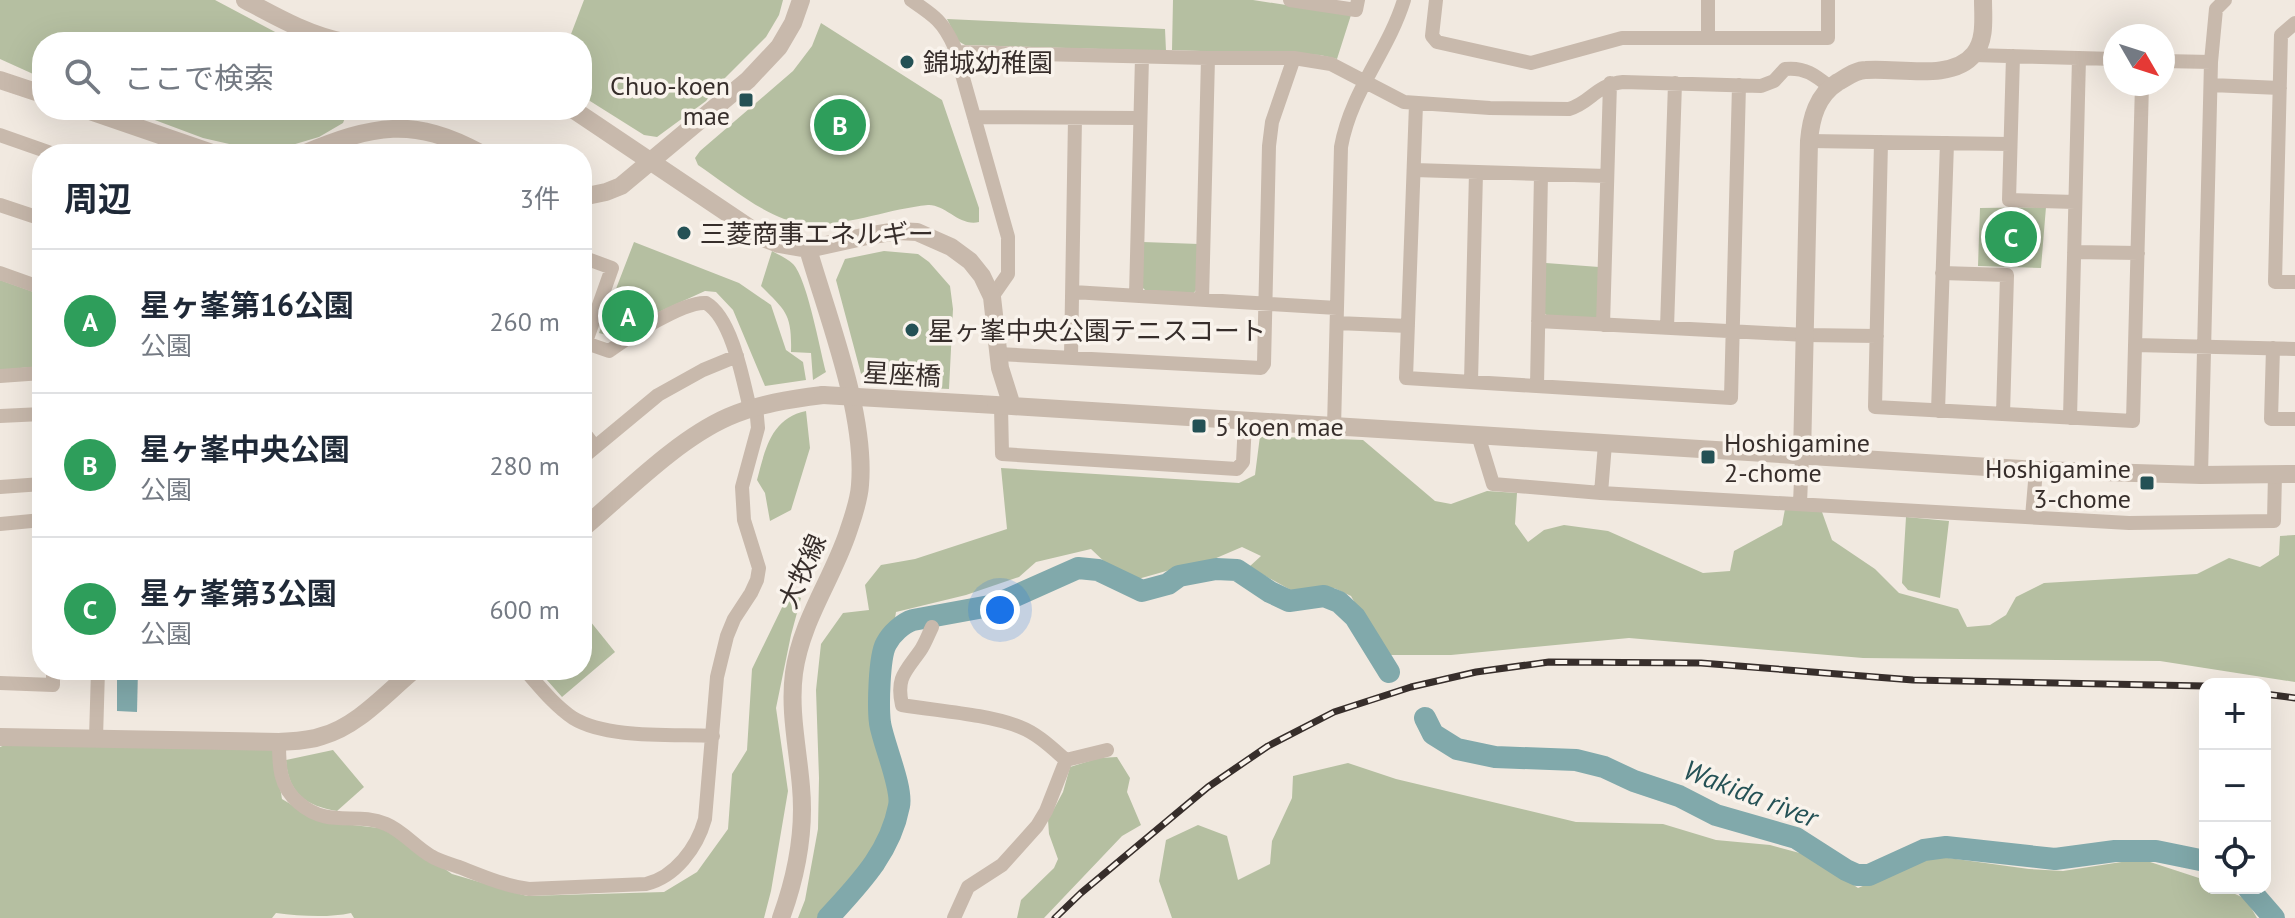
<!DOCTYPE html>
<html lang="ja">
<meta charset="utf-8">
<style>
body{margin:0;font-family:"PT Sans","Noto Sans JP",sans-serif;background:#f2f2f3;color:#1f2937}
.controls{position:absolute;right:24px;bottom:24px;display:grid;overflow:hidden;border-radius:16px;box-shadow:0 8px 32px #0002}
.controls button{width:72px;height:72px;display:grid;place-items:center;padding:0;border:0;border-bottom:2px solid #e0e1e3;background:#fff;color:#1f2937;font:40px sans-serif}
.compass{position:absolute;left:2103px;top:24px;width:72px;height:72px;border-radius:50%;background:#fff;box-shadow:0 8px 32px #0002;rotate:129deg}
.you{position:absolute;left:1000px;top:610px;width:28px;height:28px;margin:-20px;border:6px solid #fff;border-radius:50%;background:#1a73e8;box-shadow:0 0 0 12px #1a73e833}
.badge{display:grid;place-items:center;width:52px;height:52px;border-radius:50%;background:#d93025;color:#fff;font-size:26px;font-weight:700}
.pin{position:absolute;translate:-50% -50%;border:4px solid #fff;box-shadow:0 2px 8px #0006}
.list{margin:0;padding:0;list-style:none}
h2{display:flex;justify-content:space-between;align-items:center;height:104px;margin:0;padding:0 32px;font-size:34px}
h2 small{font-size:26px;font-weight:400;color:#747a83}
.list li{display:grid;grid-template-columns:52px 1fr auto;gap:24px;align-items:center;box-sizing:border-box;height:144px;padding:0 32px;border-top:2px solid #e0e1e3}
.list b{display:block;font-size:30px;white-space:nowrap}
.list p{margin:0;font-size:26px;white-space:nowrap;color:#747a83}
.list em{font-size:26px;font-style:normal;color:#747a83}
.icon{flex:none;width:44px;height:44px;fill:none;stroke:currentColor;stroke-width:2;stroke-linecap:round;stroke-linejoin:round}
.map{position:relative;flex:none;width:2295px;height:918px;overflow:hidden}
.search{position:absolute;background:#fff;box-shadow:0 8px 32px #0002;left:32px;top:32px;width:560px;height:88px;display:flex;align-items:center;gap:20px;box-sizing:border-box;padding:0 28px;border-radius:32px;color:#747a83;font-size:30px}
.panel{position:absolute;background:#fff;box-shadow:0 8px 32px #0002;left:32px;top:144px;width:560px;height:536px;border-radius:32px}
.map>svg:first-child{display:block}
</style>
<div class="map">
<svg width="2295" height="918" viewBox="0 0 2295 918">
<rect width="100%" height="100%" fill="#f1e9e0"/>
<!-- green -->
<path fill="#b5bfa1" d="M0,0H215L294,42H42V78L0,59Z
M584,0H783L779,15L766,37L719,84L706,101L657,137L644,135L582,96V42H568Z
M1173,0H1253L1351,15L1337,59L1320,55L1172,50Z
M947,19L1165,29L1166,51L965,45L958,41Z
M821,23L942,100L979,208V222C960,227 945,204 928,205C887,209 846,227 806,224C769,221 728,185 698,165L695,158L700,151L793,71L812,46Z
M128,110H348L343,123L319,137L292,145L251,149L203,138Z
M2046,207L2041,268L1978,266L1980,208Z
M634,242L739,283L771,305L786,350L803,362L806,380L765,386L733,310L716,292L705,291L639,321L617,338L599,333Z
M1143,242L1199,244L1196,290L1193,294L1146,291L1142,287Z
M772,251C779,255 788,259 793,264C807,278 820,350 826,372L813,380L811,353L791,352C792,314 786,311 761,286Z
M884,251L918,254L929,262L950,286L953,309L949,389L864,385L836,280L845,259Z
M1546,263L1599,267V315L1595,319L1549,317L1544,313Z
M0,280L42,295V366L0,370Z
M806,411L810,448L791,510L770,521L765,493L757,480C765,450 771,418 806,411Z
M1260,436L1363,440L1435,501L1451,504L1487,491L1517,493L1515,524L1528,542L1544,530L1564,525L1608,531L1703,573L1730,571L1734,551L1782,525L1785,509L1822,512L1832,540L1875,569L1899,593L1958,609L1967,627L1990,625L2006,615L2016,597L2044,583L2197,574L2229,558L2260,567L2279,555L2280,536L2295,535V682L2160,661L1863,658L1629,638L1451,655H1384L1351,596L1334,588L1298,594L1249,567L1261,556L1242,547L1200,565L1184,566L1138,579L1110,567L1091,549L1036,562L1019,577L966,595L896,612L880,712L902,772L905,822L883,870L834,904L827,918H798L805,900L818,829L819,778L816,690L821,644L843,613L869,610L865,585L881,565L915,559L1007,529L1001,468L1239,483L1255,475Z
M1906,517L1949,521L1940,598L1908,590L1902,583Z
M789,593L801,598L791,635L776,708L788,791L771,891L764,918H354L351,913C328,918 300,916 276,913L272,918H0V747L5,745L274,750L282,799L307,814L326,822L388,829L452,874L527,896L664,892L697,872L728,829L732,774L747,750L752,669Z
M582,611L615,652L562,697L538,670H582Z
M333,750L364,787L337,811C306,806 288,793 286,760Z
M1117,757L1130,778L1127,792L1141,825L1122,836L1044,918H1017L1021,900L1054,868L1058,859L1049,834L1048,820L1063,792L1070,767L1099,758Z
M1348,763L1396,779L1576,822L1663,824L1716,840L1770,845L1811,856L1858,888L1934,856L2029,869L2063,871L2141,859L2205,880V888H2222L2246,899L2257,918H1172L1159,881L1166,840L1198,825L1227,836L1238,880L1270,864L1272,841L1292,798L1293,776Z"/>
<!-- water -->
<path fill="#81a9ab" d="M117,670H138L137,712L117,711Z"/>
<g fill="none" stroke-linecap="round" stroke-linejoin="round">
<!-- river -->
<path stroke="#81a9ab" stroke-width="22" d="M1425,718L1433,734L1457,749L1495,757L1576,760L1604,767L1634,781L1679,796L1716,815L1796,838L1846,870L1857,875H1869L1924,850L1946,847L2055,859L2115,851H2156L2205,861
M2248,888L2274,918
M828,918C859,884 890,853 899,806C903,788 883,743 880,723C878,707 879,657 886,644C891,634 903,623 913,620L995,605L1078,568L1098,570L1142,591L1168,584L1179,576L1216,569L1237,570L1270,592L1289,601L1324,596L1339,602L1355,617L1389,672"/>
<!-- minor -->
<path stroke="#c8b9ac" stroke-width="14" d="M911,0C933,15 943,21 954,46L1008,237V274L992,297
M1290,0L1356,10L1358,0
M1436,0L1432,36L1437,42L1531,63L1622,38H1828V0
M2295,23L2281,35L2275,282H2295
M1708,38V0
M956,52L1208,58H1294L1331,64L1404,102L1490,108L1569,109C1592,102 1595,85 1623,82L1761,86L1774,81L1785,69C1805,67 1815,75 1830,87
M1974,55L2115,59
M2013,56L2009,200L2075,202
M2163,61L2211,62
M2211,85L2280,88
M1416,104L1406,378L1731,398L1739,85
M974,117L1140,118
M0,135L54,154
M1809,141L2010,144
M1881,142L1875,407L2133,421L2142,84
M1414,170L1607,176
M0,205L42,219
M2074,252L2138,253
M582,257L612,268L582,353
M0,273L42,288
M1942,273L2007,275L2003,414
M1073,292L1337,308
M1136,296L1142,57
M1202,300L1208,58
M1538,321L1805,335L1877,336
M1337,323L1408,326
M1603,325L1610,83
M1667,328L1675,83
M586,343L609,351C629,337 683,301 706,303C732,318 743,380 750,409
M2135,345L2295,349
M2273,348L2271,419H2295
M998,354L1261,368L1264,364L1269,146L1272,122L1294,58
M1071,357L1075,118
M0,376L42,373
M1471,382L1476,172
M1537,386L1541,174
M1001,406L1002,454L1237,469L1243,462L1245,422
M1938,411L1947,143
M0,416L42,414
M2070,418L2079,58
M1334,428L1341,147C1351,91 1388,52 1404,0
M582,430L595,447
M1478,435L1493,484L1601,493L2129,523L2274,521L2275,474
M582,458L658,395L703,370L737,356
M2201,475L2211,62L2216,9L2225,0
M0,487L42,484
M1601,493L1605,444
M1800,503L1802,456
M2032,517L2036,470
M0,524L42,520
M932,627C928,635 925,644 920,651C905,672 896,678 902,705C938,711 987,714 1020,727C1038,734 1052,748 1066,760
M525,670C540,687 554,705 573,718C607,739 673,734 713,736
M0,683L53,685V670
M96,738L98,670
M279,742C279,765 279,787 299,803C329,829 356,811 386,824C403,831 415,847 431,856C439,861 450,864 459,867C482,876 505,886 529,889L646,884C675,877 697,848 705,819L717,677L727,636L734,619L751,593L757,580L759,568L744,520L742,487L758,428L756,406
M954,918L968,887L1002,865L1037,826L1046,811L1066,760L1107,750"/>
<!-- tertiary -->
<path stroke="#c8b9ac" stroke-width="18" d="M245,0C277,17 308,35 344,42
M0,80L42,94
M87,110L215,154
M574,110L766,239L779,244L808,249L867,236L897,231L917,232L951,247L970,261L982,276L992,297L1000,368L1012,406L2036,470L2201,475L2295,474
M303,154C373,125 413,116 482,154
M582,197L606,192L621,186L748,80L779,47L793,23L801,0
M979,404L1012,406
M1802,456L1809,141C1811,118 1817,95 1838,82C1847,77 1856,70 1866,70C1897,67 1952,82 1974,54C1986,40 1983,17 1983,0
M582,529C625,493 676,440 728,417C758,404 790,399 823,395
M0,737L279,742C293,741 309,741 322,736C358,726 386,693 414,670
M781,918C796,877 805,831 801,787C798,749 789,711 794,673C801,621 832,580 848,532C853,517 859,501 860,485C866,414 828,318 808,249"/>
<defs>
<path id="rail" d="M2265,694L2295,698
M1055,918L1081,893L1208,787L1268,746L1334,712L1411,687L1476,672L1549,662L1701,663L1913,680L2205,686"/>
</defs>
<!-- rail casing -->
<use href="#rail" stroke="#372e2b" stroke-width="7"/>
<!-- rail -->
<use href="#rail" stroke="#f9f3ec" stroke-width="4" stroke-dasharray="12" stroke-linecap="butt"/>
<!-- tertiary-bridge -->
<path stroke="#c8b9ac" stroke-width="18" d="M823,395L979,404"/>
</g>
<!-- markers -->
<g fill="#245155" stroke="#f9f3ec" stroke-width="3">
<circle cx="907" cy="62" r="8"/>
<rect x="738" y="92" width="16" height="16" rx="4"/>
<circle cx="684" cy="233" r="8"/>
<circle cx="912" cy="330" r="8"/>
<rect x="1191" y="418" width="16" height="16" rx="4"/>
<rect x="1700" y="449" width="16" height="16" rx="4"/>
<rect x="2139" y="475" width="16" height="16" rx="4"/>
</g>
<g text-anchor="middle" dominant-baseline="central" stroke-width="7" stroke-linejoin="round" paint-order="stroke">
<!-- poi labels -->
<g font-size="26" fill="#372e2b" stroke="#f9f3ec" text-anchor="start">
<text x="923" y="62">錦城幼稚園</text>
<text x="730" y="85" text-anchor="end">Chuo-koen<tspan x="730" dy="30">mae</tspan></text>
<text x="700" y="233">三菱商事エネルギー</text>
<text x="928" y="330">星ヶ峯中央公園テニスコート</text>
<text x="1215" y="426">5 koen mae</text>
<text x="1724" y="442">Hoshigamine<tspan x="1724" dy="30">2-chome</tspan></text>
<text x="2131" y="468" text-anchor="end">Hoshigamine<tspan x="2131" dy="30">3-chome</tspan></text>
</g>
<!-- street labels -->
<g font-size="26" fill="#372e2b" stroke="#f9f3ec">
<text transform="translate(902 374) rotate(3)">星座橋</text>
<text transform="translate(802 571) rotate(-66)">大牧線</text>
</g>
<!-- water labels -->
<g font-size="28" font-style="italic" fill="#245155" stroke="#f9f3ec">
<text transform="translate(1751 793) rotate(21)">Wakida river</text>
</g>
</g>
</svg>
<div class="controls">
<button>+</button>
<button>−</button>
<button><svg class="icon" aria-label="locate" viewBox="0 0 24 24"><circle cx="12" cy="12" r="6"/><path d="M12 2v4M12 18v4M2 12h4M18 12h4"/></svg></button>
</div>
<svg class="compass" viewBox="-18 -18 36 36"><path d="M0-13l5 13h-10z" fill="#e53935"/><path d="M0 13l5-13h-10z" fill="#747a83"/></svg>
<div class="you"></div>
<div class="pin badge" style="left:628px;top:316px;background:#2e9e5b">A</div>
<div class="pin badge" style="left:840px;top:125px;background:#2e9e5b">B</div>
<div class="pin badge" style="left:2011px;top:237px;background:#2e9e5b">C</div>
<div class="search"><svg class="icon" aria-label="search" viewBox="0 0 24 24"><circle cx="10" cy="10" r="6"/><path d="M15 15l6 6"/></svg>ここで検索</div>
<section class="panel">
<h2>周辺<small>3件</small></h2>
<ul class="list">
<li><span class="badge" style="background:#2e9e5b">A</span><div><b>星ヶ峯第16公園</b><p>公園</p></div><em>260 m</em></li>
<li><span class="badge" style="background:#2e9e5b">B</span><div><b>星ヶ峯中央公園</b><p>公園</p></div><em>280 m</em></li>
<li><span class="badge" style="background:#2e9e5b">C</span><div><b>星ヶ峯第3公園</b><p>公園</p></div><em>600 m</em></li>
</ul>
</section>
</div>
